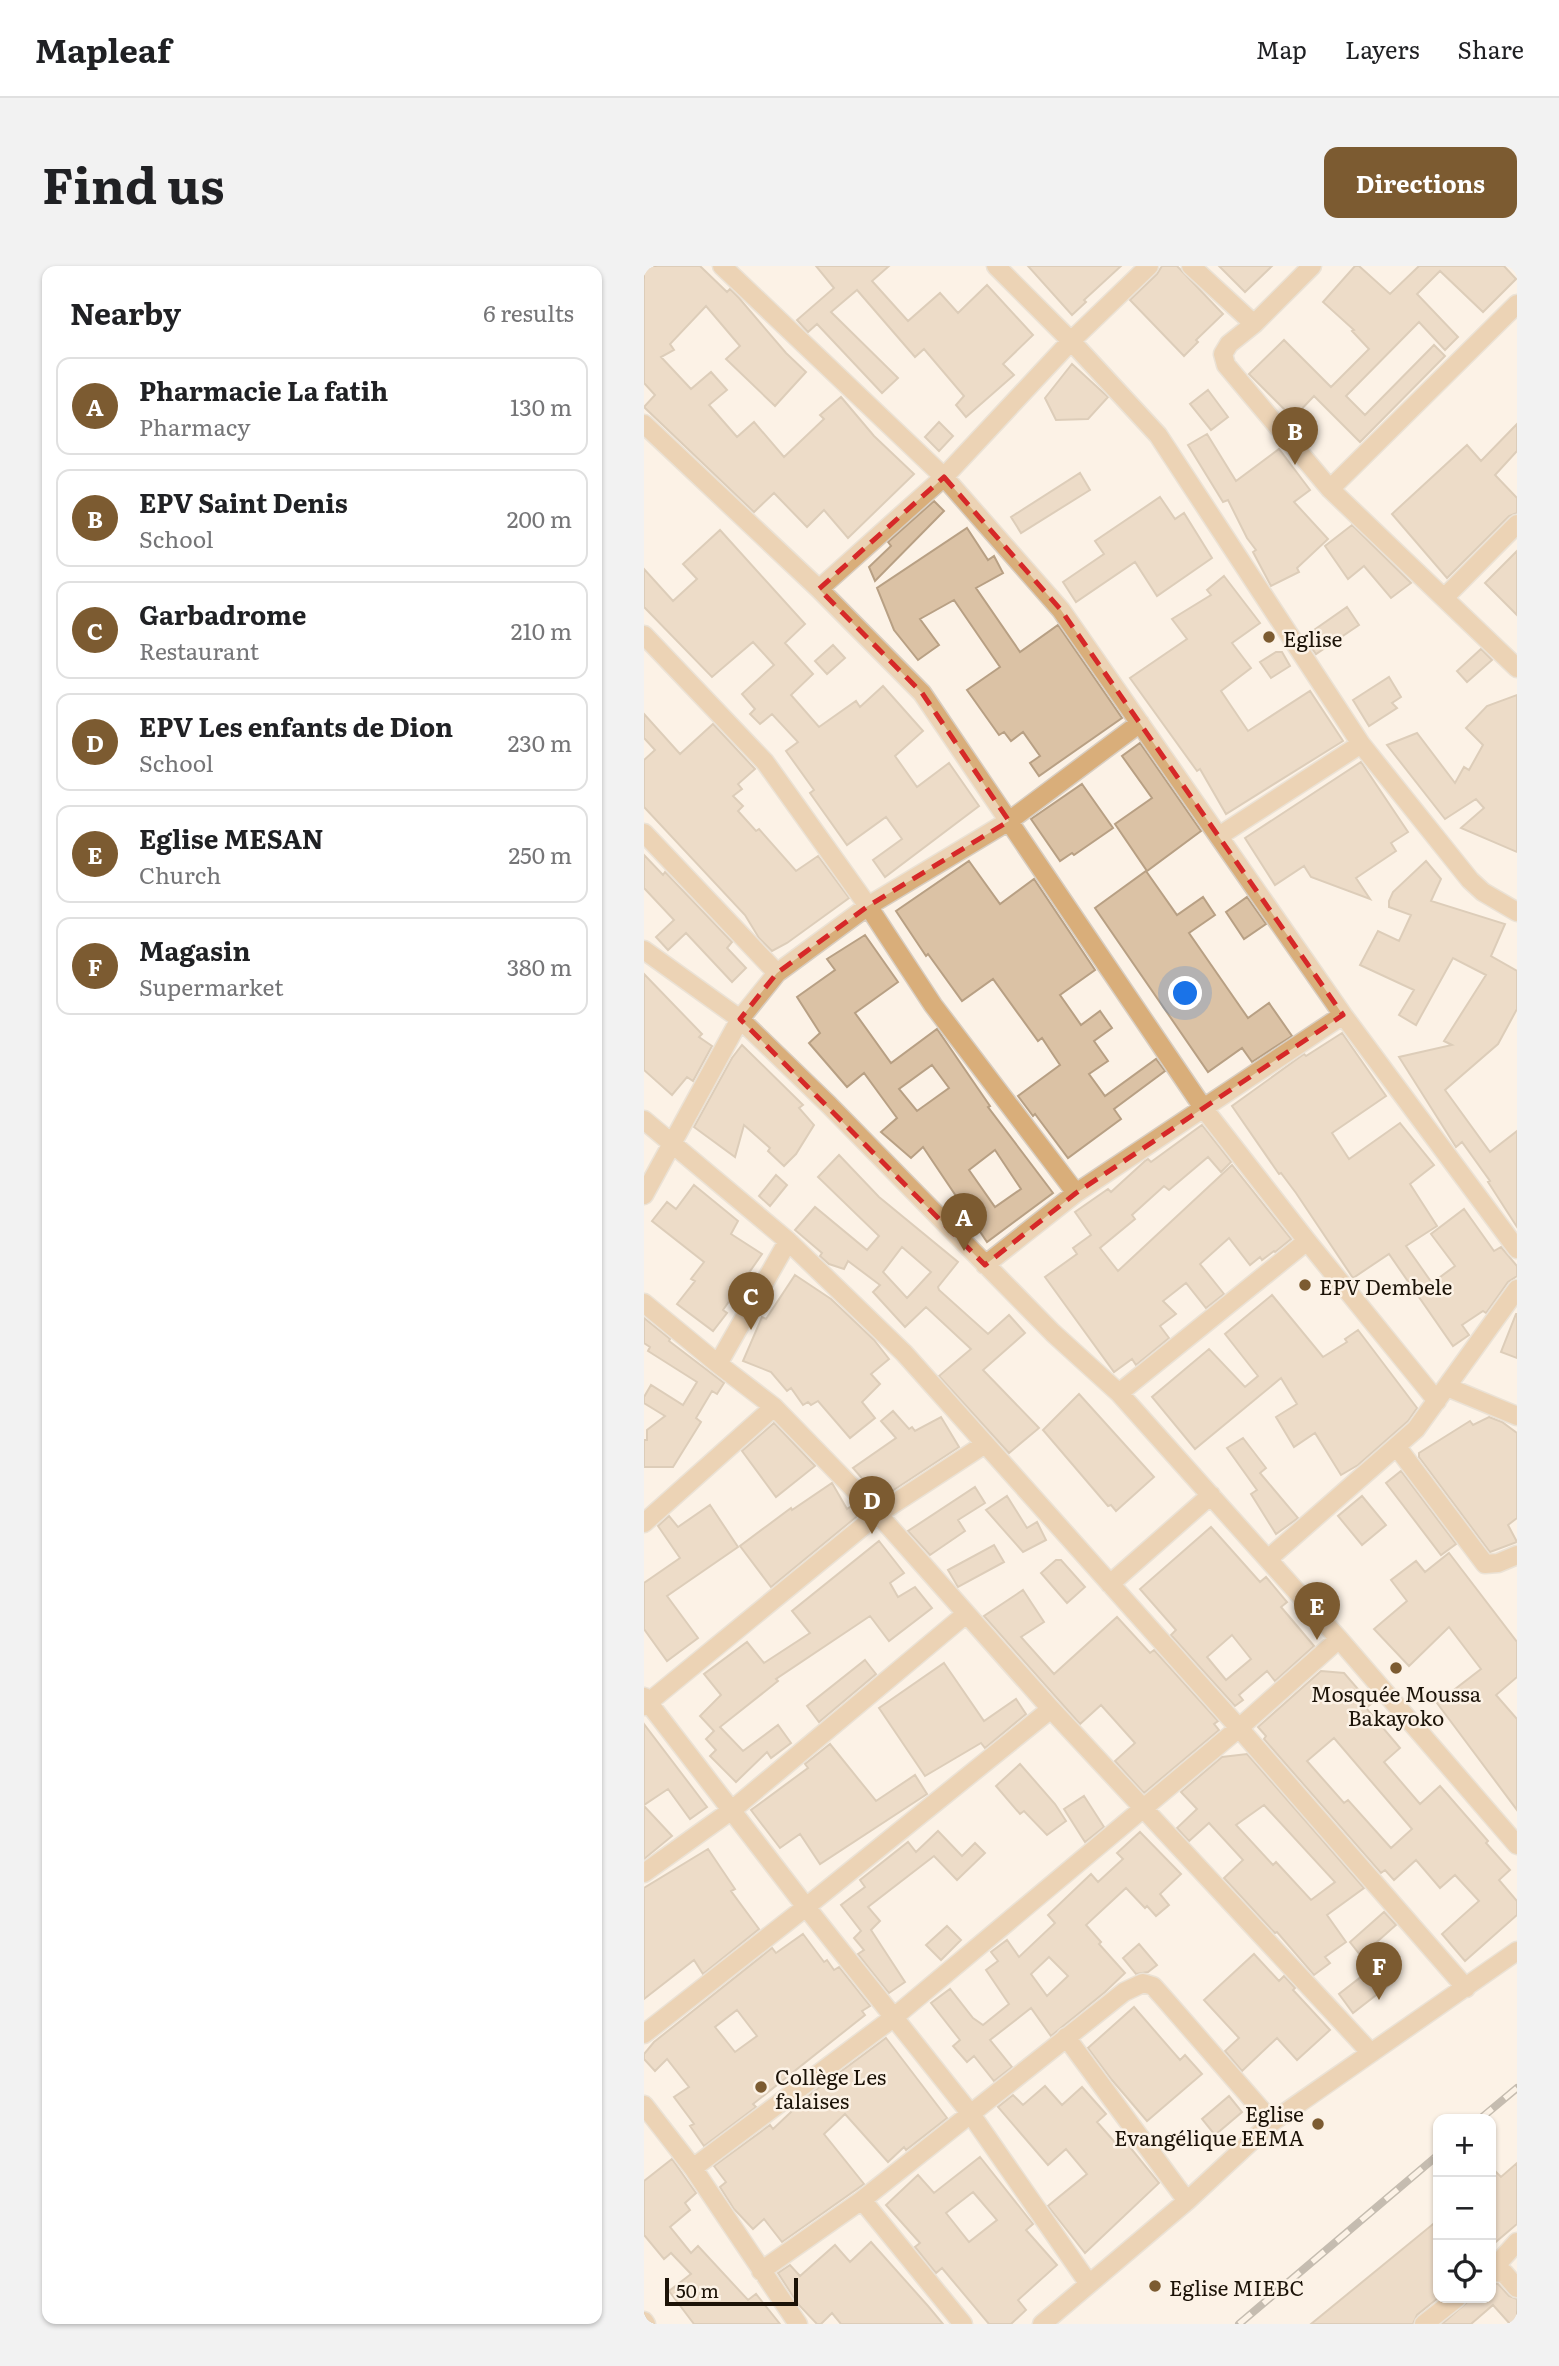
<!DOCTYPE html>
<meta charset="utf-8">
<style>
body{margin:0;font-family:Literata,serif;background:#f2f2f2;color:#202124}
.controls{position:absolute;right:21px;bottom:21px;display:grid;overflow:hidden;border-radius:14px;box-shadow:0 2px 5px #0004}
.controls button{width:63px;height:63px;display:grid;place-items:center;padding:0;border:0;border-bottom:2px solid #e0e0e0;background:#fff;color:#202124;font:35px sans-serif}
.scale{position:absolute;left:21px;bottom:18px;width:133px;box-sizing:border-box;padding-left:7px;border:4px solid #1c1308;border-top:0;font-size:19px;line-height:24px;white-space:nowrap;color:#1c1308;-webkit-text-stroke:5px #fcf2e6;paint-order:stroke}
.you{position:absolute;left:542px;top:728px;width:24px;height:24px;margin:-18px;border:5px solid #fff;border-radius:50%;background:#1a73e8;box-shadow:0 0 0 10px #1a73e833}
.badge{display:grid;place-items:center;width:46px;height:46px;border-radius:50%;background:#7c5b31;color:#fff;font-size:23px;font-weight:700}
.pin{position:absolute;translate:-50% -58px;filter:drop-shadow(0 2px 4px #0008)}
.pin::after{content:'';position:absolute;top:37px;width:24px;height:21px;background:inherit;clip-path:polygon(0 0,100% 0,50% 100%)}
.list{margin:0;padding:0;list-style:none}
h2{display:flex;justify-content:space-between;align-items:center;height:91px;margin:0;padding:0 28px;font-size:30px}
h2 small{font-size:23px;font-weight:400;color:#757577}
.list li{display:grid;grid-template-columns:46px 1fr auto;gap:21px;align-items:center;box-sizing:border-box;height:98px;margin:0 14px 14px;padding:0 14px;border:2px solid #e0e0e0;border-radius:14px}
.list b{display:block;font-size:26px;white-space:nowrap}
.list p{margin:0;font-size:23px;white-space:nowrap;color:#757577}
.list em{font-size:23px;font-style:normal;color:#757577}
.icon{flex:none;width:38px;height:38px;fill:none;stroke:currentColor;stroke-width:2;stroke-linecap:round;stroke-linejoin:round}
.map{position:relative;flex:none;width:873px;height:2058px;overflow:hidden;border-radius:14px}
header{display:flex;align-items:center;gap:42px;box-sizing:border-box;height:98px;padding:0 35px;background:#fff;border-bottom:2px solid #e0e0e0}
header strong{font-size:33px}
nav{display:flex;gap:38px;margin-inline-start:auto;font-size:24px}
.intro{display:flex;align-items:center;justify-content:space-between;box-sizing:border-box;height:168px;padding:0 42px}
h1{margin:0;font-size:49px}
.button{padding:18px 32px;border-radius:14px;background:#7c5b31;color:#fff;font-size:24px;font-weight:700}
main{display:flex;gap:42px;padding:0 42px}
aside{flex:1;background:#fff;border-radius:14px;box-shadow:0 2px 5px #0004}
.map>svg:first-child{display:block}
</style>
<header>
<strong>Mapleaf</strong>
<nav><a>Map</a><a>Layers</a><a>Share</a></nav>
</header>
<div class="intro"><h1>Find us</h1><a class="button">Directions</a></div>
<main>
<aside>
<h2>Nearby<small>6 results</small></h2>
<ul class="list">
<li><span class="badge">A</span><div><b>Pharmacie La fatih</b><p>Pharmacy</p></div><em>130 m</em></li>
<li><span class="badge">B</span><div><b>EPV Saint Denis</b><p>School</p></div><em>200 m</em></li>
<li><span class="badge">C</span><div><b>Garbadrome</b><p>Restaurant</p></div><em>210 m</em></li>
<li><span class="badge">D</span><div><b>EPV Les enfants de Dion</b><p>School</p></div><em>230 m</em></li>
<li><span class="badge">E</span><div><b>Eglise MESAN</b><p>Church</p></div><em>250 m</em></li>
<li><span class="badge">F</span><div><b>Magasin</b><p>Supermarket</p></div><em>380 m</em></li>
</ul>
</aside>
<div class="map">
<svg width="873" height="2058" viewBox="0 0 873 2058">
<rect width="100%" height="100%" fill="#fcf2e6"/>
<!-- building -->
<path fill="#dbc2a5" stroke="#b8a084" stroke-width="2" fill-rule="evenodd" d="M0,0H56L83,26L86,23L95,32L142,87L162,106L131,140L82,93L96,80L62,40L26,78L30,84L17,91L47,123L67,106L83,124L65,139L93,171L110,156L140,191L180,153L176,149L197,131L230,170L270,208L204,272L180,244L163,261L130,227L110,246L0,141L11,129L0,117Z
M172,0H245L228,15L264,55L296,27L314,47L343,19L389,69L359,98L370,109L322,151L312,139L320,130L280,83L271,91L213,24L187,46L254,112L238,127L173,58L164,66L153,54L190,22Z
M384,0H477L440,34L442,36L428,49Z
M518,0H533L579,48L552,74L554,76L540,90L486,34L513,8Z
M575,0H628L601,26Z
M711,0H715L746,28L775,0H860L872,13L839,46L796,5L773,28L814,71L801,84L775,56L702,130L721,149L790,79L801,90L716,176L670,130L649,152L605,108L640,74L687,121L725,83L708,65L710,64L679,36Z
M428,98L464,131L444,153L412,154L401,132Z
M564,124L584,151L567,164L546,138Z
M295,156L309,170L295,185L281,171Z
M873,158V185L851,209L873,232V247L865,250L803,312L748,248L823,179L837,195Z
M563,168L592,215L635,183L666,224L650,236L684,273L653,302L655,306L627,320L609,286L612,284L603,272L584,234L579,236L544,179Z
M436,207L446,224L377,267L367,251Z
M516,231L531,253L540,247L568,292L513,330L491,296L432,336L419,316L460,288L451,275Z
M290,235L300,245L231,315L225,301L247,280L244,276Z
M708,259L767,317L747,332L720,300L704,313L681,280Z
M323,262L344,294L350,290L359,307L332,322L376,386L414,359L478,452L395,510L386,497L396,490L379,466L367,475L360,466L355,469L323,424L356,401L310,334L276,353L295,379L274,394L250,364L233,322Z
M76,264L161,358L141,377L169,408L147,429L175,461L212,435L216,441L239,420L279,465L251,490L273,521L305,497L335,540L241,611L229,594L258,573L242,551L203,579L166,527L170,524L142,485L154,476L128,448L116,458L106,448L111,443L98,428L130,399L109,376L68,411L0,341V303L29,335L53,313L39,298Z
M873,285V349L841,317Z
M580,310L616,357L588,377L607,402L577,425L604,465L666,425L699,475L582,548L556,503L553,505L486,412L543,373L528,353L567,329L563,324Z
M703,341L715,359L672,388L660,371Z
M189,379L201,392L183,408L171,395Z
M837,383L848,394L823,416L813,405Z
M632,386H638L646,400L627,412L616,396Z
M745,411L757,431L748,437L753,442L725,460L709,434Z
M873,429V586L817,562L840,542L832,533L801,553L743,479L773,467L811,517L820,501L825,504L839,479L822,462L843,440Z
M0,448L36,488L69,458L111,503L94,518L98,523L89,530L99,540L94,545L112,565L115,563L152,605L174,590L205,632L143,677L128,685L115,672L101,649L0,541V494L11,484L0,472Z
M496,477L557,565L503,605L471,558L508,532L478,490Z
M717,496L764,566L747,577L752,585L712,612L726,633L667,611L660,600L631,619L601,572Z
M438,518L469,562L430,589L428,587L416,595L387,553Z
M0,589L19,609L21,606L88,676L83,682L102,702L88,716L42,667L24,684L12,671L30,654L0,622Z
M325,595L356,638L390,613L451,704L416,729L437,759L456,745L468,762L450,775L464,795L445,808L461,830L512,793L521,805L470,843L477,853L424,892L391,848L389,850L374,830L416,799L398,772L394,775L349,713L318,735L284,688L282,690L252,645Z
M782,595L797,613L787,635L861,658L847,690L873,705V743L854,778L801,824L846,886L873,865V961L844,916L846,915L818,876L812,881L755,791L808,779L800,775L842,709L809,692L772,759L755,749L770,724L716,699L734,665L755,675L767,649L745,641V635L749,626Z
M502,605L533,649L559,631L571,649L545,667L604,752L625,737L648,770L608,796L598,782L564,806L451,642Z
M603,631L622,658L600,673L582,646Z
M221,669L254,716L211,747L247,797L293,763L346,840L344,841L409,927L343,976L279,881L267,892L237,866L253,852L220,807L203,821L165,777L176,767L153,731L191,704L183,693ZM288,799L305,822L273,845L255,823ZM351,884L377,923L351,941L325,904Z
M0,708L58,768L55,771L68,780L49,815L43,811L28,829L0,804Z
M698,767L742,830L688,867L705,893L756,857L790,899L766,918L793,960L762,980L788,1017L811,1000L787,968L820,943L850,985L857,981L873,1000V1010L864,1016L842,1047L839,1045L818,1059L825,1069L809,1080L745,988L709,1012L652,927L637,907L635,908L588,840L660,788L662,790Z
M98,779L159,839L155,842L170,859L152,888L140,900L124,885L126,882L100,859L91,891L50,861L88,792Z
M558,859L587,896L577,906L564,891L525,924L520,920L488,949L491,953L456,982L474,1005L588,899L647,973L631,986L630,985L618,994L616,991L606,999L585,972L556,998L580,1028L562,1042L542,1017L519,1035L532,1048L516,1060L525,1072L492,1099L488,1093L470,1106L401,1011L433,988L429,982L447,969L431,946L464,923L467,926L501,895L504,893L507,896Z
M195,889L235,931L314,996L294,1021L295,1024L344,1068L365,1049L381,1067L339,1104L395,1162L365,1187L295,1110L327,1083L282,1041L261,1061L229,1026L236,1019L204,995L200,1003L185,998L176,990L178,987L151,964L171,941L223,984L235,970L174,911ZM258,981L287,1006L263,1032L239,1006Z
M132,909L143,919L126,940L115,930Z
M50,919L94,955L87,968L118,988L79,1044L83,1047L69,1065L33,1038L51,1015L47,1013L60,996L8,955L23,936L32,943Z
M151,1009L187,1033L230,1074L245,1093L227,1108L236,1118L218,1136L231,1152L206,1172L174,1135L167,1139L164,1136L159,1139L147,1122L143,1125L127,1106L99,1095L118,1051L122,1053Z
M628,1029L679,1091L703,1076L701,1073L714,1064L773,1142L764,1155L714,1199L697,1209L671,1167L650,1181L632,1151L653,1138L637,1112L551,1183L508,1131L565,1083L601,1121L614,1110L581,1068Z
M872,1048H873V1092L857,1086Z
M0,1052L26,1073L25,1075L80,1117L73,1128L68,1125L52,1152L57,1156L29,1201H0V1174H3V1164L21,1150L0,1137V1131L7,1119L39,1139L53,1116L4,1085L6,1081L0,1077Z
M435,1128L510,1211L472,1245L467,1239L464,1240L399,1164Z
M249,1145L265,1163L268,1161L271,1165L297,1151L315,1181L236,1233L209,1202L252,1172L237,1155Z
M845,1151L858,1156L873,1167V1252L864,1259L873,1276L846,1286L775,1191V1187L826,1155L829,1159Z
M130,1157L171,1200L132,1231L98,1185Z
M599,1172L622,1202L616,1207L654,1252L632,1268L607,1228L613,1224L583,1182Z
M757,1205L812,1278L797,1289L742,1217Z
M188,1217L203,1243L209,1239L217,1247L127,1321L96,1280L147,1242L148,1244Z
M331,1221L341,1237L314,1254L321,1265L286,1289L264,1265Z
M363,1230L383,1262L393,1256L402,1274L379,1286L342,1244Z
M718,1230L742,1259L718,1279L694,1250Z
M66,1239L94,1281L23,1330L54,1372L23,1395L0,1363V1317L36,1292L14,1260L25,1250L34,1261Z
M567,1261L616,1316L622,1311L643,1336L637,1341L670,1380L631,1415L623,1405L595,1429L599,1434L591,1440L527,1369L532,1364L496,1323ZM588,1369L607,1393L582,1414L563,1391Z
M235,1275L260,1307L246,1317L254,1331L271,1321L288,1342L245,1375L226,1350L132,1413L134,1415L76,1461L99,1485L134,1459L147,1477L127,1492L123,1486L92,1516L66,1490L72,1484L62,1473L70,1465L56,1450L77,1429L60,1408L103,1376L120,1397L166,1367L148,1345Z
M350,1279L360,1296L314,1321L304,1304Z
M805,1287L873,1376V1411L852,1429L873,1453V1544L793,1437L837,1403L805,1361L765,1400L730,1363L763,1335L747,1314L772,1295L781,1306Z
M412,1294H417L441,1321L423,1337L397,1307Z
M379,1324L400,1356L377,1371L410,1408L473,1351L506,1387L510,1384L574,1455L570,1458L575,1464L500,1527L471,1495L491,1477L457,1439L436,1458L340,1350Z
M221,1394L232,1408L175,1456L163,1440Z
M300,1397L340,1455L372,1433L382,1448L341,1482L337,1477L281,1510L235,1442Z
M677,1405L700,1407L727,1438L722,1442L756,1482L740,1496L776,1538L796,1520L844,1575L842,1577L866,1604L855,1614L873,1635V1649L821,1695L798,1668L835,1635L811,1609L796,1622L772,1594L750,1614L741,1604L737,1607L620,1473L622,1470L614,1461ZM690,1472L768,1563L747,1582L704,1534L700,1537L663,1495Z
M0,1458L63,1541L46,1553L24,1523L0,1539Z
M186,1478L232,1535L271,1509L283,1528L176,1598L156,1568L136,1582L107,1544L164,1502L161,1498Z
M603,1488L720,1622L683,1649L702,1676L681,1691L686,1697L670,1709L633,1666L631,1667L580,1612L599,1594L565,1557L545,1575L533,1562L553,1543L537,1526L578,1491ZM620,1539L691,1616L667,1634L632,1596L629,1599L592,1559Z
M376,1498L411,1538L422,1555L403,1569L380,1545L376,1548L352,1520Z
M440,1530L460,1561L441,1576L420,1543Z
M0,1540L28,1570L0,1593Z
M294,1565L318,1590L331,1577L341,1587L313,1614L290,1590L224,1641L236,1655L227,1664L261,1716L245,1727L214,1688L220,1684L210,1672L217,1665L197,1639L221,1621L216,1614L264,1576L272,1586Z
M496,1566L537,1608L516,1628L525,1639L512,1650L503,1640L501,1642L482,1622L442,1659L457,1676L455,1678L481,1707L461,1726L407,1770L387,1742L346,1774L368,1801L350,1815L330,1790L323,1796L309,1780L316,1774L287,1737L306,1723L329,1752L339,1759L365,1738L342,1704L354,1695L347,1686L363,1674L375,1691L411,1657L404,1649L447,1608L454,1616L479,1593L473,1587ZM405,1691L424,1710L403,1730L387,1708Z
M64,1583L91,1623L87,1625L115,1663L59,1708L50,1694L0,1733V1622Z
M740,1646L752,1659L717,1690L706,1676Z
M303,1660L317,1674L297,1694L282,1679Z
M159,1668L180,1696L183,1694L190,1704L195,1701L226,1740L218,1745L221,1749L109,1838L112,1841L60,1880L46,1860L50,1858L30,1831L45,1821L23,1793L11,1805L0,1793V1788L10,1776L128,1682L132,1687ZM93,1744L113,1770L91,1786L71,1761Z
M495,1678L513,1699L504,1706L492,1708L479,1692Z
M610,1688L635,1715L640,1710L651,1722L649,1724L686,1764L653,1794L633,1772L598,1805L581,1785L595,1772L560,1734Z
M731,1700L745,1719L709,1747L695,1728Z
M490,1741L536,1794L541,1789L558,1808L503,1855L468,1814L444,1782Z
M242,1772L303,1852L262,1884L260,1881L244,1896L201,1848L180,1868L220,1918L138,1976L120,1953L109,1963L90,1943L76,1921L82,1916L70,1900L126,1859L129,1863L164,1830Z
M401,1820L418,1839L438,1821L462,1848L453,1856L475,1881L481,1875L515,1917L441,1987L404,1940L443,1908L422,1883L404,1899L354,1841L369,1829L379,1839Z
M585,1830L598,1846L571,1869L558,1853Z
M336,1891L389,1958L382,1964L413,1999L374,2034L382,2044L367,2058H345L298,2002L292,2007L271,1981L276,1977L242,1939L274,1909L290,1927ZM329,1926L353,1954L325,1976L302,1947Z
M28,1893L52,1927L41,1937L46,1944L26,1961L47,1987L54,1980L104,2034L112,2028L136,2058H50L25,2025L47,2008L27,1987L20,1993L0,1969V1915Z
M873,1897V1958L847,1980V1901L857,1911Z
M794,1954V2032L773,2049L769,2058H667Z
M227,1976L284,2040L299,2058H197L188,2047L177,2058H173L154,2038L134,2007L146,1999L156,2010L191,1979L206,1996Z
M847,2017L854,2018L865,2030L873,2033V2058H866L849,2039L827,2058H798L828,2032H847Z"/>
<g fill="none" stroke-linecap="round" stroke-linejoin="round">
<defs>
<path id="minor" d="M78,0L300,211L417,344L699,749L873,983
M352,0L427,75L514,169L717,478L826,614L839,626L873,646
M547,0L610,58
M668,0L610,58L585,78L579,88L582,99L686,223L873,402
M0,158L175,323L278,427L560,843L663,975L793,1135
M686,223L873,38
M175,323L300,211L427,75L505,0
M801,331L873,258
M0,369L121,496L224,640L289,739L432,927
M0,567L133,707
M575,570L717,478
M0,684L96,753L185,839L409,1067L475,1127L695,1373L873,1579
M0,854L144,975L260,1087L595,1462L822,1722
M0,929L96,753L133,707L224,640L365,555L496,457
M144,975L74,1098L130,1141L234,1248L407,1443L727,1787
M341,999L432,927L699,749
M0,1037L74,1098
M803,1121L873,1150
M475,1127L663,975
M753,1181L841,1298L854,1297L873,1289
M0,1257L130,1141
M624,1293L772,1163L873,1023
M466,1318L567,1229
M0,1431L162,1641L326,1847L445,2018
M0,1440L234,1248L341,1178
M0,1607L88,1544L322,1348
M0,1768L162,1641L407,1443
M422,1771L543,1935
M0,1839L49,1902L154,2058
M49,1902L249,1752L595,1462L695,1373
M218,1934L319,2058
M117,2005L218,1934L480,1726L499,1717L509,1720L518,1730L628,1856
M847,2005L873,1976
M847,2006L860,2007L873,2022
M0,2055L2,2058
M398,2058L543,1935L628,1856L873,1685
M780,2058L813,2032"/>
</defs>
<!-- minor casing -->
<use href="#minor" stroke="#d8cec2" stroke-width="21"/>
<!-- minor -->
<use href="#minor" stroke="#d9ae7a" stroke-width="18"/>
<defs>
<path id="rail" d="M836,1853L873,1822
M595,2058L794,1889"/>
</defs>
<!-- rail casing -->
<use href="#rail" stroke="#847b6f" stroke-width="8"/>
<!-- rail -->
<use href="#rail" stroke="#fcf2e6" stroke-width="5" stroke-dasharray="16" stroke-linecap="butt"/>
</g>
<!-- marked area -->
<path d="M0 0H873V2058H0ZM300,211L417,344L699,749L432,927L341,999L96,753L133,707L224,640L365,555L278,427L175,323Z" fill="#fcf2e6" fill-opacity=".55" fill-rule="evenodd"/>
<path fill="none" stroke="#d62828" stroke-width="5" stroke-dasharray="14 9" stroke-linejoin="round" d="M300,211L417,344L699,749L432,927L341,999L96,753L133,707L224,640L365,555L278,427L175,323Z"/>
<!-- markers -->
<g fill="#7c5b31" stroke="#fcf2e6" stroke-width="2.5">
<circle cx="625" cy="371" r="7"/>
<circle cx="661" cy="1019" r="7"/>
<circle cx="752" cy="1402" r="7"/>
<circle cx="117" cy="1821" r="7"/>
<circle cx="674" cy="1858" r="7"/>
<circle cx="511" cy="2020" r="7"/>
</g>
<g text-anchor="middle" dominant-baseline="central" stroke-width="5" stroke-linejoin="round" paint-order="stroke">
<!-- poi labels -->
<g font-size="21" fill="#1c1308" stroke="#fcf2e6" text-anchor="start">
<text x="639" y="371">Eglise</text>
<text x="675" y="1019">EPV Dembele</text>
<text x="752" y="1426" text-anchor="middle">Mosquée Moussa<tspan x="752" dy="24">Bakayoko</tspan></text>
<text x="131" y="1809">Collège Les<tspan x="131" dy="24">falaises</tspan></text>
<text x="660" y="1846" text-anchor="end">Eglise<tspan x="660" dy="24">Evangélique EEMA</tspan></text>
<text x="525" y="2020">Eglise MIEBC</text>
</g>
</g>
</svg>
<div class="controls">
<button>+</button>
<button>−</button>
<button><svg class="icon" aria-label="locate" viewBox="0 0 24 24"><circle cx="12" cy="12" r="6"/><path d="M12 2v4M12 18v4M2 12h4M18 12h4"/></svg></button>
</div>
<div class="scale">50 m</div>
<div class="you"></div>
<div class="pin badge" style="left:320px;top:985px">A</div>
<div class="pin badge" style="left:651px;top:199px">B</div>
<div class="pin badge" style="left:107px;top:1064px">C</div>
<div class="pin badge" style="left:228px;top:1268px">D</div>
<div class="pin badge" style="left:673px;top:1374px">E</div>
<div class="pin badge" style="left:735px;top:1734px">F</div>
</div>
</main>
